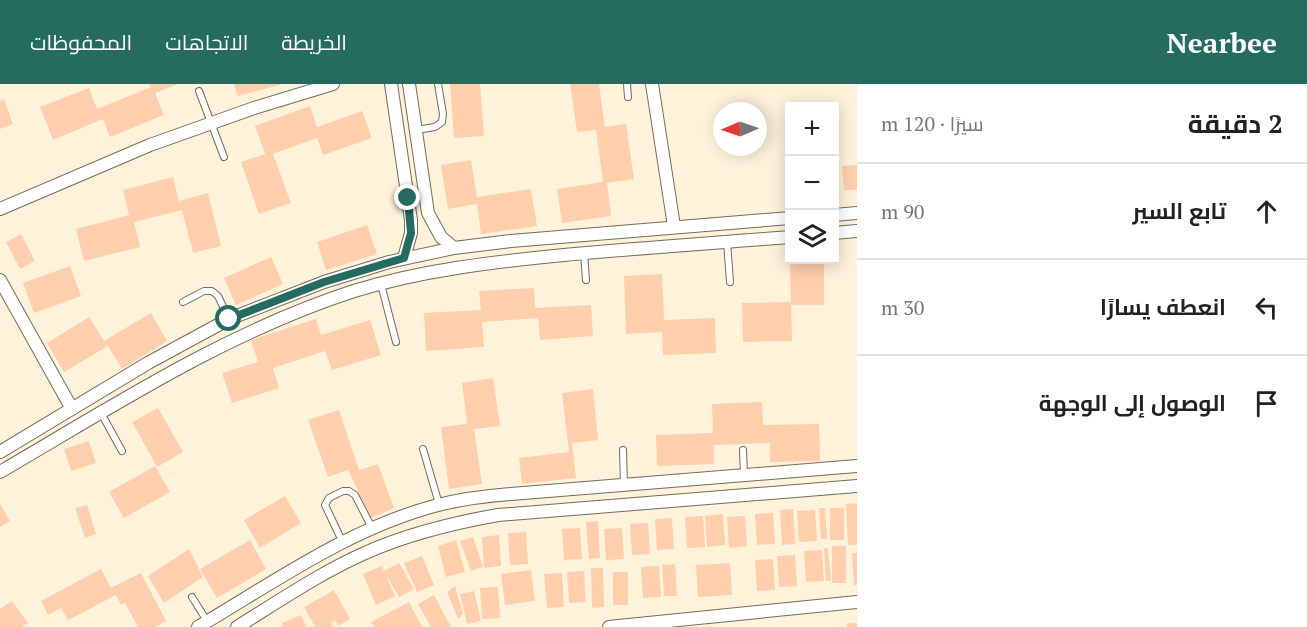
<!DOCTYPE html>
<html lang="ar">
<meta charset="utf-8">
<style>
body{margin:0;font-family:"PT Serif",Cairo,serif;background:#f2f2f2;color:#222;direction:rtl}
.controls{position:absolute;right:18px;top:18px;display:grid;overflow:hidden;border-radius:0px;box-shadow:0 3px 15px #0003}
.controls button{width:54px;height:54px;display:grid;place-items:center;padding:0;border:0;border-bottom:2px solid #e0e0e0;background:#fff;color:#222;font:30px sans-serif}
.compass{position:absolute;left:713px;top:18px;width:54px;height:54px;border-radius:50%;background:#fff;box-shadow:0 3px 15px #0003;rotate:268deg}
.stop{position:absolute;width:18px;height:18px;margin:-14px;border:4px solid #256b5f;border-radius:50%;background:#fff}
.stop.end{background:#256b5f;border-color:#fff;box-shadow:0 2px 6px #0008}
.list{margin:0;padding:0;list-style:none}
h2{display:flex;justify-content:space-between;align-items:center;height:78px;margin:0;padding:0 24px;font-size:26px}
h2 small{font-size:20px;font-weight:400;color:#767676}
.list li{display:grid;grid-template-columns:39px 1fr auto;gap:18px;align-items:center;box-sizing:border-box;height:96px;padding:0 24px;border-top:2px solid #e0e0e0}
.list b{display:block;font-size:22px;white-space:nowrap}
.list em{font-size:20px;font-style:normal;color:#767676}
.icon{flex:none;width:33px;height:33px;fill:none;stroke:currentColor;stroke-width:2;stroke-linecap:round;stroke-linejoin:round}
.map{position:relative;flex:none;width:857px;height:543px;overflow:hidden;direction:ltr}
header{display:flex;align-items:center;gap:36px;box-sizing:border-box;height:84px;padding:0 30px;background:#256b5f;color:#fff}
header strong{font-size:28px}
nav{display:flex;gap:33px;margin-inline-start:auto;font-size:21px}
main{display:flex}
aside{flex:1;background:#fff}
.map>svg:first-child{display:block}
</style>
<header>
<strong>Nearbee</strong>
<nav><a>الخريطة</a><a>الاتجاهات</a><a>المحفوظات</a></nav>
</header>
<main>
<aside>
<h2>2 دقيقة<small>سيرًا · 120 m</small></h2>
<ul class="list">
<li><svg class="icon" aria-label="ahead" viewBox="0 0 24 24"><path d="M12 20V5M6 11l6-6 6 6"/></svg><div><b>تابع السير</b></div><em>90 m</em></li>
<li><svg class="icon" aria-label="left" viewBox="0 0 24 24"><path d="M17 20v-9H6M10 6l-5 5 5 5"/></svg><div><b>انعطف يسارًا</b></div><em>30 m</em></li>
<li><svg class="icon" aria-label="arrive" viewBox="0 0 24 24"><path d="M6 21V4h12l-3 4 3 4H6"/></svg><div><b>الوصول إلى الوجهة</b></div></li>
</ul>
</aside>
<div class="map">
<svg width="857" height="543" viewBox="0 0 857 543">
<rect width="100%" height="100%" fill="#fef2db"/>
<!-- building -->
<path fill="#ffcead" d="M149,0H178L155,9L164,31L110,53L103,35L53,56L40,23L89,4L97,25L151,3Z
M234,0H280V1L238,12Z
M450,0H480L484,52L454,54Z
M570,0H599L605,43L626,40L634,95L607,99L611,132L562,139L557,105L603,98L596,46L577,48Z
M4,15L13,40L0,45V17Z
M310,22L317,43L362,27L372,54L323,71L317,54L273,70L291,119L259,130L241,78L265,70L255,42Z
M471,76L477,113L531,105L537,142L481,150L477,120L448,125L441,81Z
M857,81V106H844L842,82Z
M173,93L179,117L208,109L221,162L193,169L182,126L134,138L140,163L84,177L76,145L129,131L123,106Z
M367,141L377,170L326,186L317,158Z
M21,150L35,177L20,185L6,158Z
M271,173L283,200L236,221L224,194Z
M790,176H824V221H791L792,257L743,258L742,219L791,218Z
M70,182L81,212L34,229L23,199Z
M662,190L664,236L715,234L716,269L663,271L662,248L626,250L624,192Z
M534,204L535,224L591,221L593,252L540,256L538,234L482,238L484,263L426,267L424,229L481,226L479,207Z
M151,229L167,257L122,285L108,262L64,288L47,259L89,233L104,257Z
M316,235L321,251L370,236L381,271L332,286L325,267L273,284L279,304L232,319L222,289L258,278L251,256Z
M493,294L500,342L474,345L482,400L449,405L441,343L467,340L462,299Z
M593,305L598,356L572,359L576,394L522,400L519,374L569,368L562,309Z
M762,318L763,341L819,340L820,377L770,378V359L714,361V380L657,382L656,351L713,349L712,320Z
M158,324L183,368L157,383L132,338Z
M339,326L359,386L378,380L394,424L371,434L348,386L328,393L308,336Z
M89,357L96,379L71,387L64,365Z
M155,382L170,408L124,434L109,408Z
M285,412L301,439L260,464L244,436Z
M857,419V461H848L846,420Z
M0,420L10,437L0,443Z
M87,421L96,450L85,454L75,424Z
M819,424H825L827,455H821Z
M830,424H844V456H830Z
M793,425L795,460L782,461L780,426Z
M815,426L817,457L799,458L797,427Z
M773,429L775,460L757,461L755,430Z
M723,430L725,461L707,463L705,432Z
M703,432L705,463L687,464L685,433Z
M745,432L747,462L729,464L727,433Z
M672,434L674,465L657,466L655,435Z
M598,437L600,474L589,475L586,438Z
M648,439L650,470L632,471L630,440Z
M580,444L582,475L564,476L562,445Z
M622,444L624,475L606,476L604,445Z
M526,448L528,480L510,481L508,449Z
M499,451L501,482L484,484L482,453Z
M473,453L483,483L471,487L460,457Z
M250,456L266,485L217,514L200,485Z
M456,456L465,488L446,493L438,462Z
M832,462H846V499H832Z
M824,464H828L831,497H826Z
M189,465L203,493L164,519L148,492Z
M822,466L824,497L806,498L804,467Z
M852,469H857V501H854Z
M795,471L797,502L779,503L777,472Z
M422,472L434,501L417,508L404,479Z
M773,475L775,506L757,507L755,476Z
M399,479L414,505L399,513L385,489L395,512L376,521L363,490L382,482L384,487Z
M730,479L732,511L698,513L696,481Z
M675,480L677,512H664L662,481Z
M659,482L661,513L643,514L641,483Z
M591,484H603L604,523L592,524Z
M101,485L111,504L141,489L166,537L155,543H138L125,519L121,521L116,511L68,536L61,524L48,531L41,517Z
M531,486L535,517L505,521L501,490Z
M584,487L586,518L569,519L567,488Z
M613,488H628V521H613Z
M562,489L564,523L547,524L544,490Z
M455,502L463,530L458,535L447,508Z
M498,503L500,534L482,535L480,504Z
M334,506L350,535L338,542L335,536L331,539L333,543H315L304,523Z
M474,507L481,537L467,540L460,510Z
M434,511L451,543H431L418,520Z
M12,517L28,539L21,543H0V525Z
M409,518L422,543H374L371,538Z
M301,531L306,543H283L282,539Z
M847,539H857V543H847Z"/>
<g fill="none" stroke-linecap="round" stroke-linejoin="round">
<defs>
<path id="service" d="M627,0L628,13
M199,7L224,73
M416,46L435,43L442,38L443,30L438,0
M727,158L730,198
M584,169L586,196
M381,200L396,258
M183,218L204,207H212L218,212L229,235
M101,329L122,367
M423,365L439,420
M623,366L624,401
M743,366L744,391
M342,457L325,421L329,414L343,407H349L355,411L372,444
M192,513L207,537"/>
<path id="minor" d="M391,0L411,136V149L404,174
M409,0L428,129L441,153L454,164
M652,0L674,142
M0,125L150,61L254,24L333,0
M834,131L857,129
M834,149L857,147
M0,196L72,325
M0,368L148,279L229,235L324,198L389,178L454,164L511,157L790,134
M0,388C115,321 227,248 354,207C422,186 493,178 564,171C639,164 714,159 790,153
M198,543C276,497 350,444 438,421C462,415 486,412 511,410L857,382
M237,543C279,517 320,489 365,469C407,450 453,439 498,431L857,402
M609,543L857,518"/>
</defs>
<!-- service casing -->
<use href="#service" stroke="#756b57" stroke-width="8"/>
<!-- minor casing -->
<use href="#minor" stroke="#756b57" stroke-width="14"/>
<!-- service -->
<use href="#service" stroke="#fff" stroke-width="6"/>
<!-- minor -->
<use href="#minor" stroke="#fff" stroke-width="12"/>
</g>
<g fill="none" stroke-linecap="round" stroke-linejoin="round">
<!-- route -->
<path stroke="#256b5f" stroke-width="8" d="M229,235L324,198L404,174L411,149L408,114"/>
</g>
</svg>
<div class="controls">
<button>+</button>
<button>−</button>
<button><svg class="icon" aria-label="layers" viewBox="0 0 24 24"><path d="M12 4l9 5-9 5-9-5zM3 14l9 5 9-5"/></svg></button>
</div>
<svg class="compass" viewBox="-18 -18 36 36"><path d="M0-13l5 13h-10z" fill="#e53935"/><path d="M0 13l5-13h-10z" fill="#767676"/></svg>
<div class="stop" style="left:229px;top:235px"></div>
<div class="stop end" style="left:408px;top:114px"></div>
</div>
</main>
